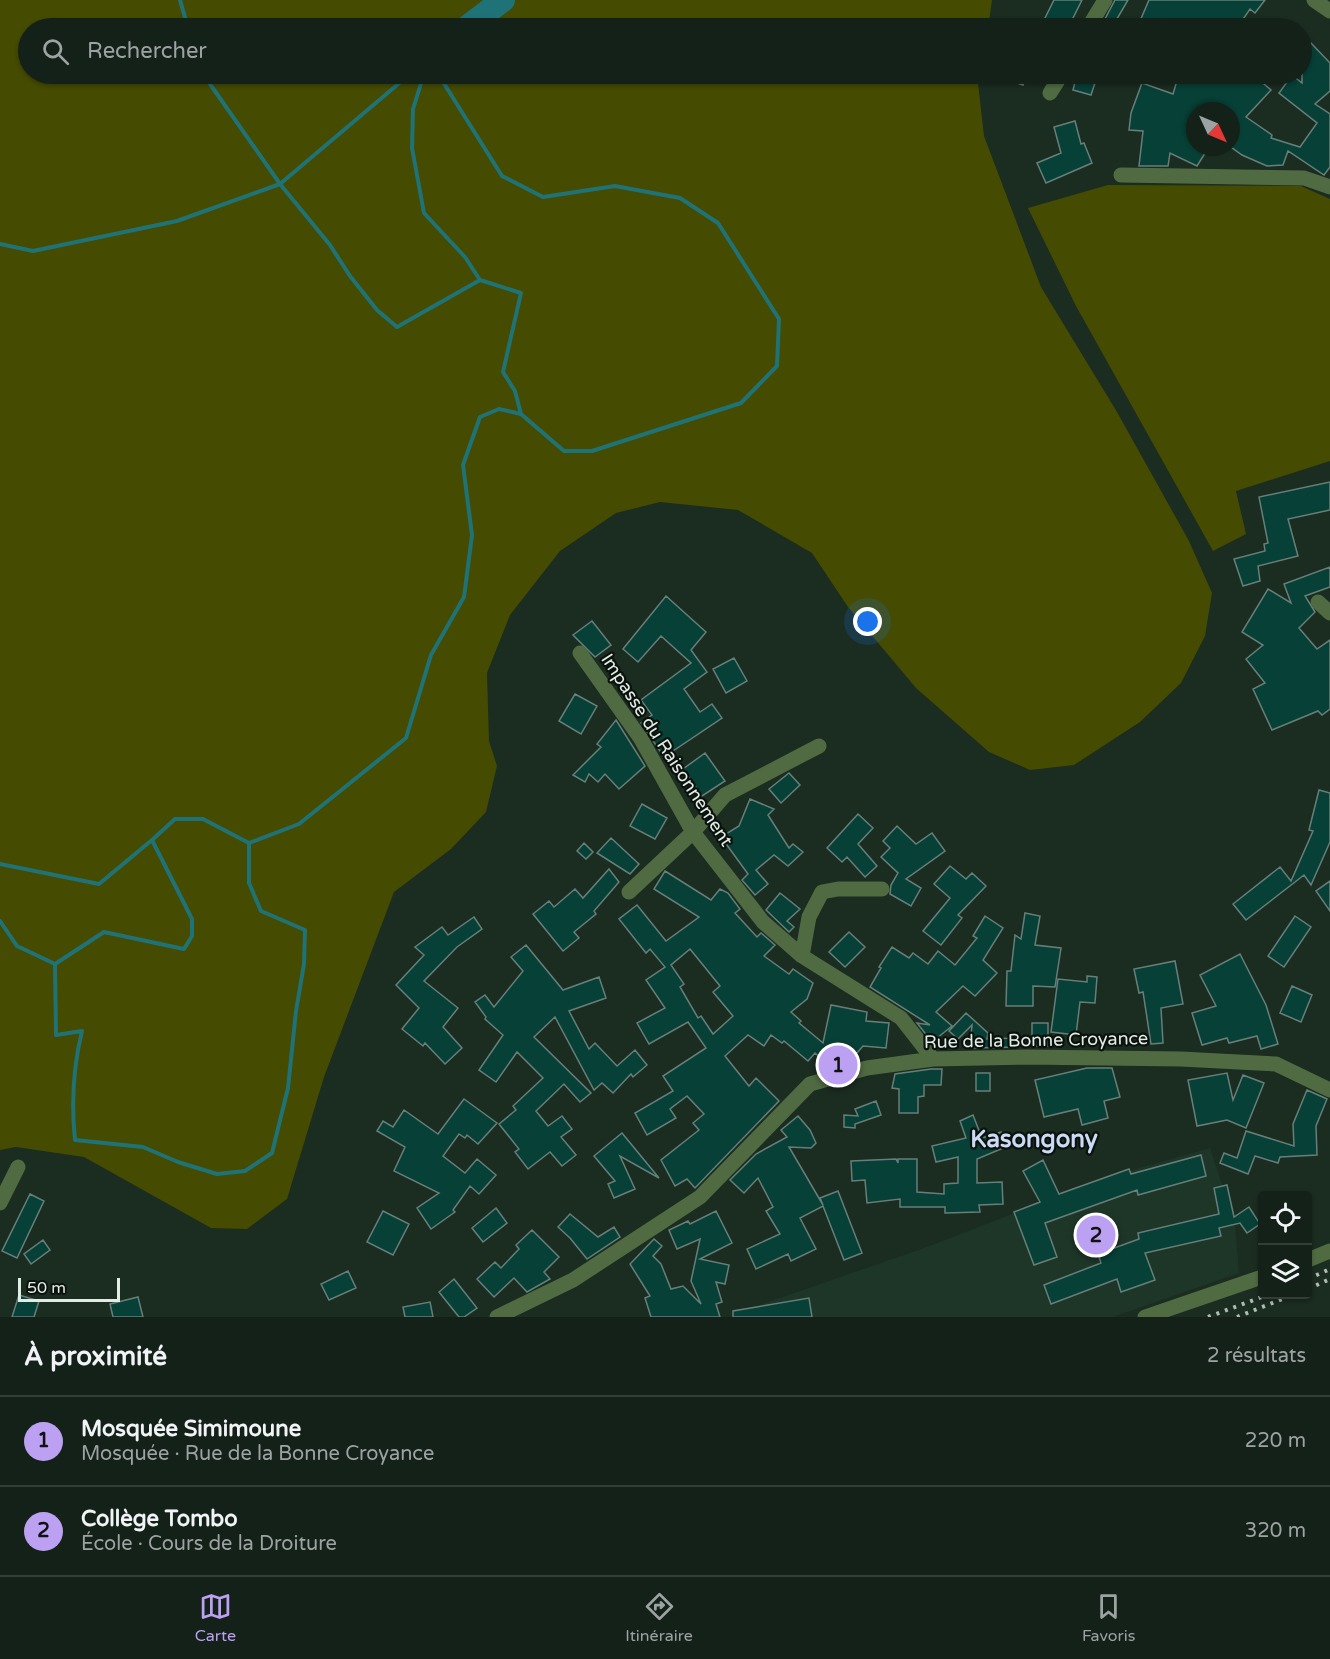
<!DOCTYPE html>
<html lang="fr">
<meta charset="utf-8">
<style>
body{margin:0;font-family:"Varela Round",sans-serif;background:#1d2922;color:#f1f3f6}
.controls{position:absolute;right:18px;bottom:18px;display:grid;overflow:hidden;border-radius:6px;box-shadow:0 2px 4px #0004}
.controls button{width:54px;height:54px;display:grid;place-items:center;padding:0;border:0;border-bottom:2px solid #333e38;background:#142119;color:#f1f3f6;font:30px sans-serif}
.compass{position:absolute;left:1186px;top:102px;width:54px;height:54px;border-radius:50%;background:#142119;box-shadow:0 2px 4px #0004;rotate:134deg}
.scale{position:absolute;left:18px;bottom:15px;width:102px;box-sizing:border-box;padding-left:6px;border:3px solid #e1ece4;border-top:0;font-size:16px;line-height:21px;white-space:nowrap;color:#e1ece4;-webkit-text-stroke:4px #0b120d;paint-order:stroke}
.you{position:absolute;left:868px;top:622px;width:21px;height:21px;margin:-15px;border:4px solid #fff;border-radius:50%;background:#1a73e8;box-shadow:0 0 0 9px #1a73e833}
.badge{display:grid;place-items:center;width:39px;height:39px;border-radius:50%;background:#bca0f2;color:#111;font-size:20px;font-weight:700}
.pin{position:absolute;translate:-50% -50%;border:3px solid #fff;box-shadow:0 2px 6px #0006}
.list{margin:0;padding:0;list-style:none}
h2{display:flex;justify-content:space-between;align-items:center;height:78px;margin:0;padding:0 24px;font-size:26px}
h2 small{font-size:20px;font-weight:400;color:#9da3a2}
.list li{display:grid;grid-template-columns:39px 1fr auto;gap:18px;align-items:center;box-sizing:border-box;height:90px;padding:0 24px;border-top:2px solid #333e38}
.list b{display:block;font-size:22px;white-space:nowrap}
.list p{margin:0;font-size:20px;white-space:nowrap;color:#9da3a2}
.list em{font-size:20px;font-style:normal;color:#9da3a2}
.icon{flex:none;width:33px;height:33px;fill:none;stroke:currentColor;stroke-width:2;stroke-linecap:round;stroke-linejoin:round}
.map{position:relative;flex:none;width:1330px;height:1317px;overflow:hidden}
.search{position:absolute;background:#142119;box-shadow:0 2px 4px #0004;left:18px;right:18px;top:18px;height:66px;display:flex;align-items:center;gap:15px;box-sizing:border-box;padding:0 21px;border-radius:33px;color:#9da3a2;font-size:22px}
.sheet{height:258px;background:#142119}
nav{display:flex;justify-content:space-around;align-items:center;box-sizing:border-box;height:84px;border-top:2px solid #333e38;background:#142119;font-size:16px;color:#9da3a2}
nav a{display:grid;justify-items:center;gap:3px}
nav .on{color:#bca0f2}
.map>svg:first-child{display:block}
</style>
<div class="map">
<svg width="1330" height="1317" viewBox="0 0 1330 1317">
<rect width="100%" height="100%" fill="#1b2c21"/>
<!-- built -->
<path fill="#1e3628" d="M1210,1148L1235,1224L1239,1273L1113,1317H750L748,1309L927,1247L1108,1177Z"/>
<!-- green -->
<path fill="#454b00" d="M0,0H992L988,28H28V74H977L984,136L1041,287L1117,412L1189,541L1212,593L1205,636L1181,683L1140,722L1074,765L1030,770L989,752L916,688L848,607L812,553L738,510L660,502L616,513L560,551L510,615L487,673L489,741L497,766L486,812L451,849L394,892L324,1077L287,1199L247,1229L211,1228L84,1157L16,1147L0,1150Z
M1108,185L1301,186L1330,199V461L1236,491L1246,534L1213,551L1076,306L1028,208Z"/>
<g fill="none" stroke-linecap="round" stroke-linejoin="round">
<!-- stream -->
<path stroke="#1f7376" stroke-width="4" d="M180,0L188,28
M203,74L280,184L330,245L350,276L377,310L397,327L480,280
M424,74L413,109L412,148L424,213L465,257L480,280L521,293L503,372L515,391L521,414
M0,244L33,251L177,221L280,184L410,74
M0,864L99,884L152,840
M0,921L17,946L55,964L104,932L184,949L192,936V919L152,840L175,819H203L249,843L299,824L406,738L431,655L464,597L472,535L463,465L480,417L499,409L521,414L564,451H592L741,403L777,366L779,319L718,223L680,198L615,186L543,197L502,176L438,74
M55,964L56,1035L82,1031C73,1068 71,1102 75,1140L143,1147L178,1162L217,1174L245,1171L272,1153L288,1088L296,1011L304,964L305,930L261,911L249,883V843"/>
<!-- river -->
<path stroke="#1f7376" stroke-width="24" d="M466,28L503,0"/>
</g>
<!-- building -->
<path fill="#074036" stroke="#677f79" stroke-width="1.5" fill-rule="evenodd" d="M1054,0H1082L1068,28H1040Z
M1115,0H1128L1114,24L1105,19Z
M1149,0H1265L1255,13L1250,9L1237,28H1173L1163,19L1158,28H1137Z
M1311,43L1330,63V91L1315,104L1330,114V167L1324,175L1288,151L1283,165L1267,166L1242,155L1231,147V111H1195L1190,128L1195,131V147H1209L1197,166L1170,153L1168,166H1139L1143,131L1129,130L1131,113L1142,83L1173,94L1179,74H1252L1271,90L1246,117L1272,135L1271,138L1300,147L1317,123L1279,93L1292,75L1302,83V52Z
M995,74H1027L1023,85L994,76Z
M1077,74H1098L1091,95L1073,90Z
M1075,121L1081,144L1084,143L1092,163L1046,183L1037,163L1061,153L1054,127Z
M1330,482V510L1288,519L1298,556L1258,566L1260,581L1243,586L1234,559L1265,551L1264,544L1268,543L1259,497Z
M1330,567V587L1305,596L1315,612L1299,628L1317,649L1330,640V709L1322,715L1318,711L1272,730L1253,689L1265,683L1246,659L1263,645L1242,632L1268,589L1291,603L1284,584Z
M666,596L706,632L691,650L707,672L684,689L700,712L712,704L722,718L664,757L641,723L652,715L641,700L691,663L661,636L638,662L623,649Z
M592,621L611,645L595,657L573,635Z
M734,658L747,681L726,693L713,669Z
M575,694L597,706L581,734L559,721Z
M616,720L645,766L619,789L605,774L598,782L589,774L585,782L573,775L601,747L597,744Z
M705,753L725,781L702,796L683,769Z
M789,773L800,785L781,803L769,789Z
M1319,790L1330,793V842L1311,885L1304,875L1246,920L1233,904L1280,867L1291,881L1313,831L1309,830Z
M750,799L774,809L768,815L789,848L793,844L803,852L788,866L774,855L756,870L768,884L755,895L742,880L748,874L721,837L739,826Z
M642,804L667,818L655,839L630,826Z
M858,814L873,828L858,844L877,866L865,877L847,857L842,862L827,848Z
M897,826L916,844L932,833L945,851L906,879L921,888L911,906L890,894L891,885L898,873L881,857L890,848L883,841Z
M611,838L639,864L630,874L597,853Z
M584,843L593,852L586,859L577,851Z
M950,866L966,879L972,873L986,886L958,915L962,918L941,945L923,931L950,898L934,884Z
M609,869L619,882L594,911L596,914L574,932L579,938L563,951L533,914L549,901L554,907L575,889L583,898Z
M665,871L711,900L720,889L728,893L740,909L735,913L757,937L761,933L775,945L764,956L789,974L793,969L813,983L807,999L791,1012L801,1021L799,1023L823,1043L831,1005L867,1012L866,1021L889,1023L886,1048L863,1046L848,1063L833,1068L815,1053L808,1061L784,1041L782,1043L771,1035L764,1046L748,1035L725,1056L749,1086L756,1078L779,1101L695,1188L687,1179L675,1186L661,1160L699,1130L693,1123L704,1114L687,1096L670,1109L676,1118L647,1135L635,1113L673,1091L663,1076L706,1048L688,1022L649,1044L637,1023L665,1008L646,980L665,967L650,949L646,953L619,919L637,905L666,941L699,917L654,889ZM690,949L720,986L713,992L733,1016L713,1034L701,1016L698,1018L680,987L684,984L671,965Z
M1330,881V911L1316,891Z
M780,893L800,909L787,921L794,927L789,932L766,910Z
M1025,913L1040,916L1035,945L1061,948L1055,987L1033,986V1006H1006L1007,971H1011L1015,935L1021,939Z
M985,916L1003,928L983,960L997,973L975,996L963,986L936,1012L952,1026L932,1042L917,1023L930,1025L870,987L881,968L879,967L892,947L909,958L913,953L928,964L938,951L955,965L977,938L973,936Z
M1295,916L1311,927L1284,967L1268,956Z
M474,917L482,929L457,947L424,981L458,1008L443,1027L462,1048L445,1064L425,1043L423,1046L402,1029L419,1008L396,985L424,955L415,947L442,927L448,935Z
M849,932L865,947L845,967L829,952Z
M526,945L563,990L599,977L606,998L569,1011L589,1049L595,1043L617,1066L635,1050L647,1065L633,1077L631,1074L613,1093L602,1083L594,1090L555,1017L534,1037L591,1093L580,1102L564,1084L536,1111L548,1126L562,1116L572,1129L561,1137L576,1155L562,1166L550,1152L528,1169L515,1152L519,1149L499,1124L516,1110L513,1106L543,1078L517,1052L496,1082L479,1070L503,1035L485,1019L486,1017L475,1002L485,995L494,1007L523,971L511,957Z
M1240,954L1266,1005L1278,1044L1261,1049L1257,1036L1229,1043L1227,1038L1202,1045L1192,1013L1216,1006L1200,975Z
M1175,961L1183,1004L1161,1008L1163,1043L1151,1044L1143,992L1139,993L1134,969Z
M1087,976L1097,977L1095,1003L1080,1002L1076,1035L1051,1032L1058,979L1087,982Z
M1292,986L1312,995L1301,1022L1280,1013Z
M966,1013L988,1033L987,1039L1016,1038V1047L970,1048L972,1025L958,1039L949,1031Z
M1032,1023H1048V1046H1032Z
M1087,1068H1112L1120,1097L1104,1101L1108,1118L1082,1125L1078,1109L1044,1117L1035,1080Z
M931,1069H942L941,1085H924V1096L918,1097V1113H899V1089L892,1088L895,1074Z
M976,1073H990V1091H976Z
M1227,1073L1233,1100L1243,1075L1264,1083L1246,1128L1227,1120L1197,1126L1188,1080Z
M1307,1090L1327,1099L1316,1126L1317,1155L1280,1157L1278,1163L1255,1156L1248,1174L1220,1163L1224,1153L1237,1158L1246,1131L1294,1146L1293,1124Z
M464,1099L497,1123L478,1144L467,1135L465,1138L459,1134L443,1156L465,1173L477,1159L496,1175L479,1194L470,1186L453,1210L455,1212L431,1229L417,1208L439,1193L394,1171L405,1147L377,1131L383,1121L393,1127L404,1110L438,1134Z
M876,1101L881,1115L855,1124V1128L844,1127V1115L858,1116L855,1109Z
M973,1115L982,1138L1001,1132V1149L977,1159V1183L1002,1182L1003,1204L979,1205L980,1212L945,1213V1207H900V1199L867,1203L865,1180L852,1181L851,1161L896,1159L898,1163V1159H917V1192L944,1194V1184L958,1183V1157L936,1162L932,1146L966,1138L960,1121Z
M798,1116L810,1130L816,1143L811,1148L789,1147L823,1205L820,1198L838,1191L862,1253L844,1260L823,1206L800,1218L816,1249L791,1261L788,1254L756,1269L747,1249L780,1234L766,1211L773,1207L758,1178L744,1193L730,1180L756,1154L787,1137L781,1130Z
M622,1133L659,1178L620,1156L635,1189L614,1198L608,1184L615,1181L594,1156Z
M1201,1155L1206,1176L1138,1195L1137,1190L1045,1223L1057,1257L1034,1265L1014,1212L1040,1202L1023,1171L1043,1160L1059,1194L1129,1169L1131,1174Z
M1227,1185L1234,1217L1249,1207L1260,1224L1247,1233L1240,1223L1219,1228L1221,1236L1145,1253L1155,1280L1121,1292L1117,1279L1051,1304L1044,1285L1101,1263L1098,1254L1139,1239L1138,1233L1219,1214L1214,1188Z
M30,1194L44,1201L17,1258L2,1251Z
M496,1208L507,1223L483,1242L472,1228Z
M383,1211L409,1224L393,1255L367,1242Z
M716,1211L732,1243L700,1259L729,1265L725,1284L716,1282L722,1302L716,1304L720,1317H651L645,1298L650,1296L630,1264L654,1239L662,1246L653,1256L661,1264L671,1289L683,1286L701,1304L691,1281L700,1239L677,1249L669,1230L688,1221L690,1224Z
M570,1214L598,1237L614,1227L620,1237L587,1259L570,1238L558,1227Z
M532,1230L559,1257L544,1272L550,1279L527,1292L514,1278L494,1297L477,1279L495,1262L501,1268L519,1249L516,1245Z
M43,1240L50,1250L31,1264L24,1254Z
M348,1271L356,1288L329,1300L321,1284Z
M454,1279L477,1308L464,1317H459L439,1292Z
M19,1295L39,1301L34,1317H12Z
M138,1297L143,1317H113L110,1304Z
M809,1298L812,1317H733V1311Z
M430,1302L433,1317H405L403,1307Z"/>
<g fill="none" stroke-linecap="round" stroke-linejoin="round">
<!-- minor -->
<path stroke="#506b42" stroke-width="15" d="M1314,0L1330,11
M1088,28L1105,0
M1050,93L1062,74
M1121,175L1304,178L1330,187
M1318,602L1330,613
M580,653L641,739L693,832L763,922L802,956L901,1018L933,1059
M629,892L693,832L725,795L819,746
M802,956L809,917L822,892L838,889H882
M0,1203L18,1167
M1308,1260L1330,1251
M497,1317L573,1280L700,1197L810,1084L867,1068L933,1059L1026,1057L1181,1059L1276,1064L1330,1090
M1145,1317L1262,1277"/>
<!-- rail -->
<path stroke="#afbcb3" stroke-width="4" stroke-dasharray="3 6" stroke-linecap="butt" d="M1308,1279L1330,1269
M1308,1289L1330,1279
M1208,1317L1270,1294
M1237,1317L1295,1294"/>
</g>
<g text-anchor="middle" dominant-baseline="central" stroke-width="4.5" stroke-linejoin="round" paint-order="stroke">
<!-- street labels -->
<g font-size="18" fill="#e1ece4" stroke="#0b120d">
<text transform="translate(667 750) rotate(57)">Impasse du Raisonnement</text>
<text transform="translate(1036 1040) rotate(-1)">Rue de la Bonne Croyance</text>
</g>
<!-- district labels -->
<g font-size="24" font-weight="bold" fill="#cbdbf5" stroke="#0b120d">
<text x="1034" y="1139">Kasongony</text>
</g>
</g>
</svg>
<div class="controls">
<button><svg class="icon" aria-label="locate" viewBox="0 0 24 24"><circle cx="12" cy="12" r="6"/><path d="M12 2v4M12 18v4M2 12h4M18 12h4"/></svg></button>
<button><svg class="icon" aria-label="layers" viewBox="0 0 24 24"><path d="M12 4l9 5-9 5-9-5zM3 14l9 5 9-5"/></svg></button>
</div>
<svg class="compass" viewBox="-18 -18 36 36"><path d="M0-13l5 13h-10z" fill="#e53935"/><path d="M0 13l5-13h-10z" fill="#9da3a2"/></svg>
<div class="scale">50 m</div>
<div class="you"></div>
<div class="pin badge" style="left:838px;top:1065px">1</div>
<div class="pin badge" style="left:1096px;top:1235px">2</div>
<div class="search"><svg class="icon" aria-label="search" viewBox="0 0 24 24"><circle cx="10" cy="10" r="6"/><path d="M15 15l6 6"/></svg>Rechercher</div>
</div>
<section class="sheet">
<h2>À proximité<small>2 résultats</small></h2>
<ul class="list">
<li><span class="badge">1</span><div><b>Mosquée Simimoune</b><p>Mosquée · Rue de la Bonne Croyance</p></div><em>220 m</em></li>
<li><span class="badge">2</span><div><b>Collège Tombo</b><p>École · Cours de la Droiture</p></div><em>320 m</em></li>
</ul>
</section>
<nav>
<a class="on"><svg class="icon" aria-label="map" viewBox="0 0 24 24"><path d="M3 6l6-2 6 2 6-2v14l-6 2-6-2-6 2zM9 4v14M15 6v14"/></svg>Carte</a>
<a><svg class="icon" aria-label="directions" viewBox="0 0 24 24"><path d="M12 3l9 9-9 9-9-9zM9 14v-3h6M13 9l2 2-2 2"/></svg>Itinéraire</a>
<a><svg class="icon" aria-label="saved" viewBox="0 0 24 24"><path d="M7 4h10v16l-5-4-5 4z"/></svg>Favoris</a>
</nav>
